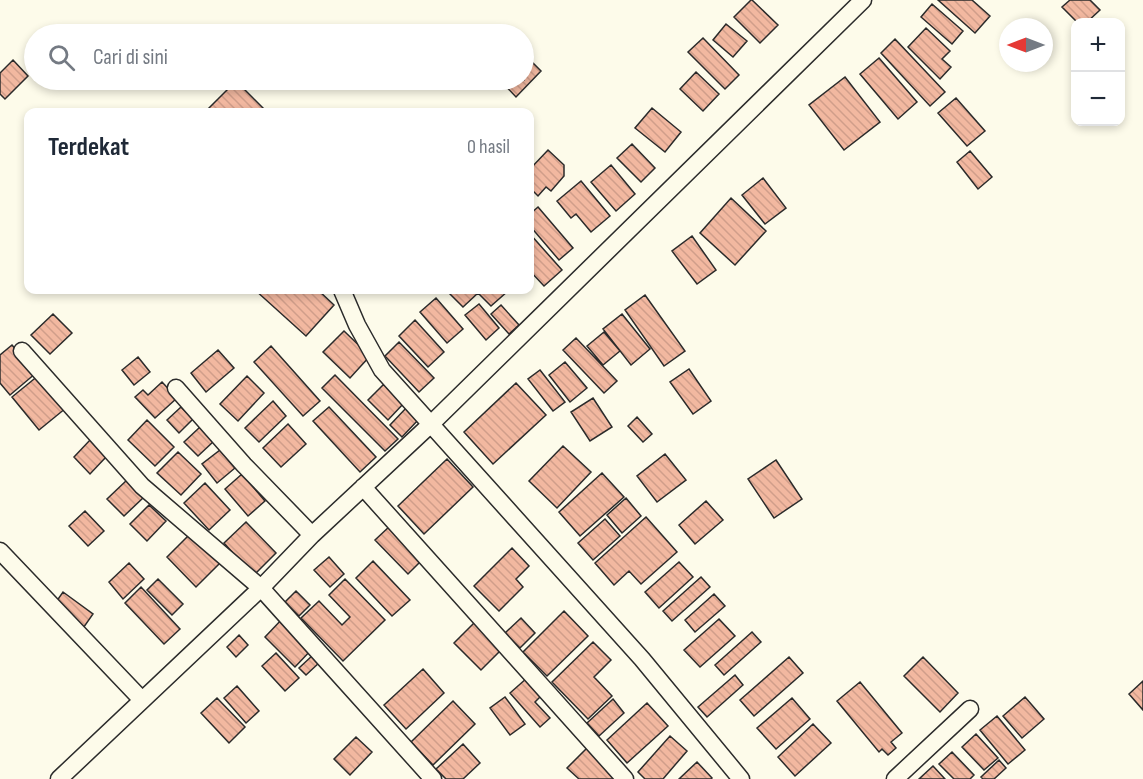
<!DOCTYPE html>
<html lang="id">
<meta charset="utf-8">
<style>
body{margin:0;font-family:"Sofia Sans Condensed",sans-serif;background:#f2f2f3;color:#1f2937}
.controls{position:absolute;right:18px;top:18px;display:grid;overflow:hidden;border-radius:12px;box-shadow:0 3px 9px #0003}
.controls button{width:54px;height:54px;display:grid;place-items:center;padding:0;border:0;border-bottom:2px solid #e0e1e3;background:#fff;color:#1f2937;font:30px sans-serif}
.compass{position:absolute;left:999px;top:18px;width:54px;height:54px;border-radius:50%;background:#fff;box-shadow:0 3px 9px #0003;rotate:270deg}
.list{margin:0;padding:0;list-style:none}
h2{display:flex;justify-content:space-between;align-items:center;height:78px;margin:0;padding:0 24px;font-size:26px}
h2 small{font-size:20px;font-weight:400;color:#747a83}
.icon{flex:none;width:33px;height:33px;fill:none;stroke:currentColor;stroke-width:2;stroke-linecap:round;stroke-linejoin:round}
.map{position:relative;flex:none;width:1143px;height:779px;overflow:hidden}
.search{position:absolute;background:#fff;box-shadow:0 3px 9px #0003;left:24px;top:24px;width:510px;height:66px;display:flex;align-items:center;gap:15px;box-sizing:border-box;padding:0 21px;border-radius:33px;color:#747a83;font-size:22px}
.panel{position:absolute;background:#fff;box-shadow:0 3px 9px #0003;left:24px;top:108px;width:510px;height:186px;border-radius:12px}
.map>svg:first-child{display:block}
</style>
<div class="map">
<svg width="1143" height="779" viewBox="0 0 1143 779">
<defs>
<pattern id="building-back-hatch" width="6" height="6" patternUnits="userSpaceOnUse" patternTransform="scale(1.5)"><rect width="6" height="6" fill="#f2b8a0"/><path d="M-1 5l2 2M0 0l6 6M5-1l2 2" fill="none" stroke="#d09e8a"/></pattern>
</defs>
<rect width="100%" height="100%" fill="#fdfbea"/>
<!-- building -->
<path fill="url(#building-back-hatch)" stroke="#2b2b2b" stroke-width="1.5" d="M751,0H752L778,25L760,43L734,17Z
M938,0H972L990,16L975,33Z
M1070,0H1090L1100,10L1087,22H1077L1062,7Z
M932,4L963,31L952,44L921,17Z
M726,24L747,41L733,57L713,40Z
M926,28L950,51L942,59L951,67L940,79L908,47Z
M703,38L739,75L725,89L688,52Z
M895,39L945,92L930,106L881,53Z
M524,54L541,71L516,97L500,80H524Z
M879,58L917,102L898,119L860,74Z
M13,60L28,76L5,99L0,94V73Z
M696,72L719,94L703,111L680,89Z
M845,77L880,122L844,150L809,105Z
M236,81L267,112H205Z
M956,98L985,131L967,146L938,113Z
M652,108L681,132L665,152L635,128Z
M632,144L655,168L641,182L617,158Z
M548,150L564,165V176L551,191L546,187L538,196L530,188V169Z
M970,151L992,177L978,189L957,162Z
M611,165L635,194L616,211L591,182Z
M763,178L786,208L765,224L742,195Z
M581,181L610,216L591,232L576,214L571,218L557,201Z
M731,198L766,231L735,265L700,233Z
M538,207L573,248L559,260L530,226V214Z
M530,234L562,270L544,286L530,271Z
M692,236L716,270L697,284L672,251Z
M255,290H318L334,305L306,336Z
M446,290H507L508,291L491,306L478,293L463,307Z
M645,295L685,351L664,366L625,310Z
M436,298L463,329L447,343L420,312Z
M479,304L499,328L486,340L465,315Z
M501,305L519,325L509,334L491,314Z
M53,314L72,333L50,354L31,335Z
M622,314L650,349L631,365L603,329Z
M415,320L444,352L428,367L399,336Z
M344,331L370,356L350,378L323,352Z
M604,332L620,351L603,365L587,346Z
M576,338L617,381L604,393L563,350Z
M399,342L434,378L419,392L385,356Z
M12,345L36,373L10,395L0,383V355Z
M271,346L320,401L303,416L254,362Z
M218,350L234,368L206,392L191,373Z
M138,357L150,372L134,385L122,370Z
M565,362L587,388L570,402L549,375Z
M689,369L711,401L693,414L670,382Z
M540,370L565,402L553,411L528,379Z
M39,375L66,408L39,430L12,397Z
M335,375L398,439L385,451L322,388Z
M247,376L264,393L238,421L220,404Z
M162,382L177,398L155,418L135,397L143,390L148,395Z
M516,383L546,415L493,464L464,432Z
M384,384L404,403L388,420L368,400Z
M593,398L612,427L590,441L571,412Z
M273,401L286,416L259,442L245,428Z
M181,407L193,419L179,433L167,420Z
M329,407L376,457L360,472L313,421Z
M407,407L419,419L402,437L390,425Z
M637,417L652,434L643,442L628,426Z
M147,420L174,447L155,466L128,440Z
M288,424L306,444L281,467L263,448Z
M200,427L214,441L198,456L184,442Z
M90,440L106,457L90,474L74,457Z
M563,446L591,472L557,508L529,481Z
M220,450L235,468L217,483L202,464Z
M178,452L201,474L181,495L157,473Z
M665,454L686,480L657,502L637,476Z
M447,459L473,487L424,534L398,506Z
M776,460L802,499L774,518L748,479Z
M602,473L624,497L580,536L559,512Z
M242,474L265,501L248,516L225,489Z
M128,479L144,497L124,516L107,499Z
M205,483L230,510L209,530L184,503Z
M626,498L641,516L622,533L607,515Z
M706,501L723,520L695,544L679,525Z
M149,505L166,521L147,541L130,524Z
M85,511L104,531L88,546L69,526Z
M646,517L677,552L641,584L629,571L614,585L595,563Z
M605,519L620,536L593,560L578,543Z
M246,522L276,553L254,575L229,555L232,552L224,543Z
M391,525L423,559L408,574L375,540Z
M191,533L220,563L196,587L167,557Z
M512,548L529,566L516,579L523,587L499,611L474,586Z
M329,557L344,574L330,587L314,570Z
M373,561L410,600L392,616L356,578Z
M679,562L693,577L659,608L645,592Z
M129,563L144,579L123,599L109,582Z
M701,577L710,587L672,621L663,611Z
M158,579L183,604L172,615L147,590Z
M345,579L385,620L343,661L301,618L319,601L342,625L350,617L329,595Z
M141,587L180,629L164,644L125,603Z
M296,591L310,605L299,616L285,602Z
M63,592L93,614L79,634L49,612Z
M714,594L725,606L695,632L685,620Z
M564,611L588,636L547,676L523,652Z
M283,618L313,648L295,667L265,637Z
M521,618L535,633L520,648L505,633Z
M719,619L735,636L700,667L684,650Z
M476,621L503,648L481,670L454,643Z
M752,632L761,642L724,675L715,665Z
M239,635L248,645L236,657L227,647Z
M593,642L611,660L594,677L612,696L588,719L552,682Z
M276,653L299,678L285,691L262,666Z
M314,654L320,662L306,675L299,668Z
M789,657L803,673L754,716L740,700Z
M923,657L958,693L940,712L904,676Z
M423,669L444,693L406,729L384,705Z
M735,675L743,685L707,717L698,707Z
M527,678L542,695L535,702L550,718L540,727L510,693Z
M1143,681V710L1129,694Z
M860,682L902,733L891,742L896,748L888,755L882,749L879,752L837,701Z
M237,686L259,711L246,723L224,698Z
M505,697L525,724L510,735L490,708Z
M1025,697L1044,719L1022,738L1003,716Z
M217,698L245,727L229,743L201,713Z
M792,698L810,719L776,749L757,728Z
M613,699L624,713L599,736L587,723Z
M453,701L475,724L433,765L411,742Z
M647,703L668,726L627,763L607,740Z
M997,716L1025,750L1008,764L980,730Z
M813,724L831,743L795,776L778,757Z
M976,734L998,758L984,770L962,747Z
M670,736L687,751L663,779H645L638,772Z
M356,737L372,752L350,775L334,759Z
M463,744L480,763L463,779H446L436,769Z
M589,746L623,779H579L567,768Z
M952,752L974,775L970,779H954L939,764Z
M999,760L1006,768L994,779H983L981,777Z
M697,762L712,778L711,779H679Z
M933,766L945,779H919Z"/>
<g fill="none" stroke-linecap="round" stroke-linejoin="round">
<defs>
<path id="street" d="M342,290L357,325L382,370L642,659L741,779
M22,351L142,486L261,588L433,779
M176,388L244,465L312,535
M363,487L625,779
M0,551L142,700
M59,779L261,588L312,535L431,424L863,0
M895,779L970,709"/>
</defs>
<!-- street casing -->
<use href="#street" stroke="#2b2b2b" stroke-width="19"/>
<!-- street -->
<use href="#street" stroke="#fdfbea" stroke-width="16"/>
</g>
</svg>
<div class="controls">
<button>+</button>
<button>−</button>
</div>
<svg class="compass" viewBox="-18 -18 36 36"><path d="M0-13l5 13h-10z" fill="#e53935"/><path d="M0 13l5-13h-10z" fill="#747a83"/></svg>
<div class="search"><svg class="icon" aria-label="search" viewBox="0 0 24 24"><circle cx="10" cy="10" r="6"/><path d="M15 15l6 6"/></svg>Cari di sini</div>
<section class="panel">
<h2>Terdekat<small>0 hasil</small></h2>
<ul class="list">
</ul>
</section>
</div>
